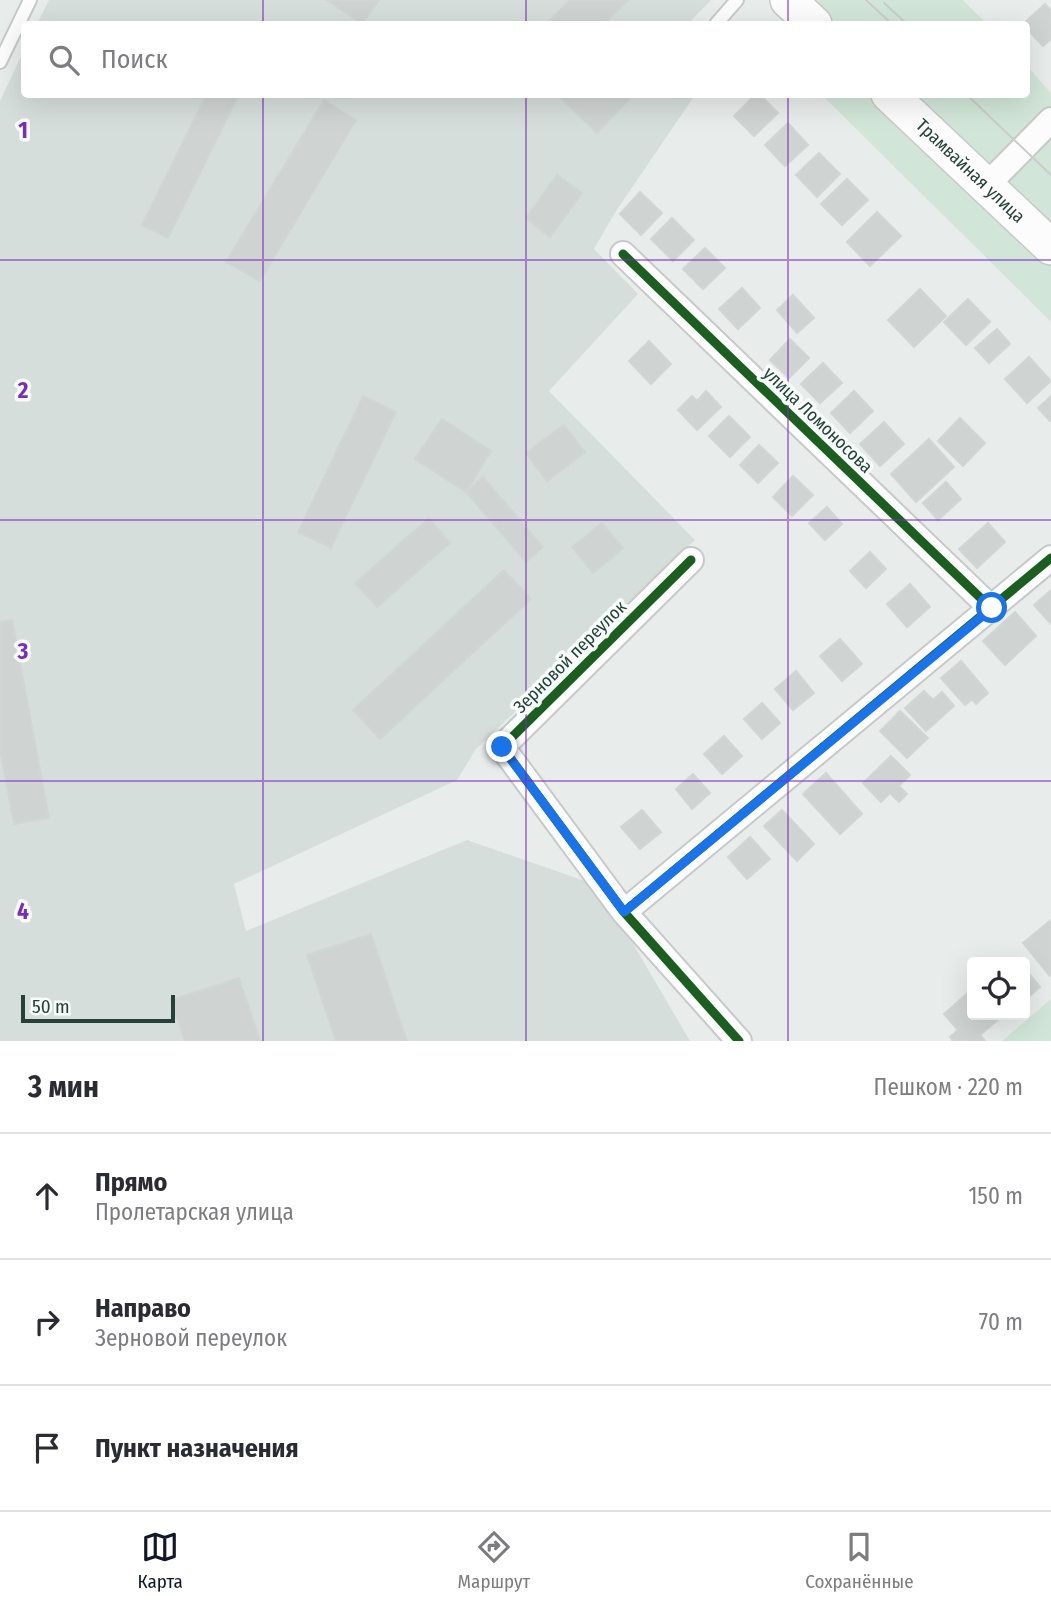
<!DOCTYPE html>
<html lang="ru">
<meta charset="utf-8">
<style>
body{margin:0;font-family:"Fira Sans Condensed",sans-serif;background:#f7f7f7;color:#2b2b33}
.controls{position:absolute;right:21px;bottom:21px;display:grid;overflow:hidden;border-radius:7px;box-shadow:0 7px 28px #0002}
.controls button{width:63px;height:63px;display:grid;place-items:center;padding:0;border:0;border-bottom:2px solid #e1e1e2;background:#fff;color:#2b2b33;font:35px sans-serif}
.scale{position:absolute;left:21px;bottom:18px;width:154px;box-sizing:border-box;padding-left:7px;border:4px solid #24423a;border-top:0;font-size:19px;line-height:24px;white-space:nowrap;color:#24423a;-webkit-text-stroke:5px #f7fbf9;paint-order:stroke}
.stop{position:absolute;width:21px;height:21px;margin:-16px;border:5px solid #1a73e8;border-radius:50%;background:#fff}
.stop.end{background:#1a73e8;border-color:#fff;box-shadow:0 2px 7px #0008}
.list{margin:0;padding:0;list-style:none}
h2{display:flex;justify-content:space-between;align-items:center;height:91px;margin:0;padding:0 28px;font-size:30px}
h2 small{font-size:23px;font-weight:400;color:#7c7c81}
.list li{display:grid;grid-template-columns:46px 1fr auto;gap:21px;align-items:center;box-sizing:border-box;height:126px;padding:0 28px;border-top:2px solid #e1e1e2}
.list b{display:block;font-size:26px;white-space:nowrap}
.list p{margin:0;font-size:23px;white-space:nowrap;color:#7c7c81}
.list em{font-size:23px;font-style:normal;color:#7c7c81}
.icon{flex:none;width:38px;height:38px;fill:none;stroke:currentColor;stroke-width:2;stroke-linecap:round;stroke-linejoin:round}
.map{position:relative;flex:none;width:1051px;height:1041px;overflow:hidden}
.search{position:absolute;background:#fff;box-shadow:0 7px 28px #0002;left:21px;right:21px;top:21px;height:77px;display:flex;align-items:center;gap:18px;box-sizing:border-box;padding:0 24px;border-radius:7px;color:#7c7c81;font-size:26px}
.sheet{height:469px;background:#fff}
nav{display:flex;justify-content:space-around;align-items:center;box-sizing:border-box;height:98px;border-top:2px solid #e1e1e2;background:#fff;font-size:19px;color:#7c7c81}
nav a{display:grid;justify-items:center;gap:4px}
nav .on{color:#111827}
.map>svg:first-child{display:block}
</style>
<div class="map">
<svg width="1051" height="1041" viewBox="0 0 1051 1041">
<rect width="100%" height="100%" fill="#e8edeb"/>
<!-- built -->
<path fill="#d6dedb" d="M49,0H711L688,24H37Z
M24,50V94L695,95L616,211L594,249L638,294L549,391L695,540L476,749L457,780L234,884L246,931L467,840L588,882L615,913L690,1041H0V101Z"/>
<!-- green -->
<path fill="#d1e6d8" d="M805,0H963L987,24H831Z
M1027,66L1051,93V231L906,95L1026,94Z
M822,95H872L1051,263V322Z
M1051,999V1041H1002Z"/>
<!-- building -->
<path fill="#cfd4d2" stroke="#d1d6d4" stroke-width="2" d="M327,0H379L362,24Z
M570,0H628L604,24H546Z
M1045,4L1051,11V39L1043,46L1026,28V24H1023Z
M207,94H239L168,238L142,225Z
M557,94H624L629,99L597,133Z
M756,94H759L778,113L754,136L734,116Z
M324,100L356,120L260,281L226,262Z
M788,123L808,145L785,166L765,145Z
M819,153L840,174L817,197L796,175Z
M557,175L582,193L550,237L526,218Z
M847,179L868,200L842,225L821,204Z
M640,192L662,213L641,235L620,214Z
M877,212L901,236L870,266L847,242Z
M672,218L694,240L673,261L651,239Z
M705,248L725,268L703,289L683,269Z
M742,288L760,308L738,329L719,309Z
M920,289L946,316L914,347L888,320Z
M793,295L814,318L797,333L777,310Z
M968,299L990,322L966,345L944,322Z
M997,329L1010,344L989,363L975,348Z
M790,339L809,358L789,378L770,360Z
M649,341L671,364L651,384L629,361Z
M1029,357L1051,381L1027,403L1005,379Z
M823,363L842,383L820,403L801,384Z
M706,391L721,407L697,430L678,410L692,396L697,401Z
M854,391L873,411L850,433L831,413Z
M363,396L396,412L331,548L298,532Z
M1051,396V421H1050L1038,408Z
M729,416L750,437L730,457L709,436Z
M960,418L985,443L963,466L938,441Z
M442,419L491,451L466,492L415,459Z
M884,422L904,444L880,466L860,444Z
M564,425L585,452L547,481L526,453Z
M929,439L954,467L916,502L891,474Z
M759,445L778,463L758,483L740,465Z
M793,476L813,495L792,516L773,497Z
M483,477L543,547L526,562L466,492Z
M946,482L961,499L938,520L923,503Z
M827,507L842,524L825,540L809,523Z
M429,518L450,543L377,607L355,583Z
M602,523L623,548L593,573L572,547Z
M988,523L1005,542L977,568L959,549Z
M870,552L886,569L866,588L850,571Z
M504,570L531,599L380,739L353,710Z
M910,584L930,607L907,627L887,604Z
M1051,590V624L1034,605Z
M1015,612L1036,636L1005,665L983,641Z
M12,620L49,818L14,824L0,749V622Z
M840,639L862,664L842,681L820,656Z
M961,661L988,693L976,704L972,699L965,705L941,678Z
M796,671L814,693L793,710L775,689Z
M924,691L933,700L942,692L954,706L926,731L905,708Z
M762,703L780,723L762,739L744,719Z
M900,711L928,738L907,758L880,731Z
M724,736L742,756L722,774L704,754Z
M891,756L910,775L899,786L907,794L899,802L890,793L881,802L863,783Z
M826,773L862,814L840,834L803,794Z
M693,774L710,793L692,809L676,789Z
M642,810L661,832L640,849L621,827Z
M782,810L814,844L797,861L764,826Z
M750,837L770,859L747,879L728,857Z
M1051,920V975L1050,976L1023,943Z
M371,934L407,1041H336L307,955Z
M1025,969L1040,987L1025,1000Z
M239,978L260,1041H185L171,1000Z
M972,989V1015H998L1000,1018L980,1035L985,1041H953L950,1037L958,1030L944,1014Z"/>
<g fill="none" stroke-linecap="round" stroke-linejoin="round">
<defs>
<path id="service" d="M716,24L737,0
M0,62L30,0"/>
<path id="minor" d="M986,186L1051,120
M623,254L992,609
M691,560L502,747L624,912L739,1041
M624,912L1051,558"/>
<g id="secondary">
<path d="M788,0L814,24"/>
<path id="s1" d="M889,94L1051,247"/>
</g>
</defs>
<!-- service casing -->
<use href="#service" stroke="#c5cac8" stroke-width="16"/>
<!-- minor casing -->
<use href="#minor" stroke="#c5cac8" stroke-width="28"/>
<!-- secondary casing -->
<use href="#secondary" stroke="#c3cbc8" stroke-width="38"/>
<!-- service -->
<use href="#service" stroke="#fcfcfc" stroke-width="12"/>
<!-- minor -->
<use href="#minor" stroke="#fcfcfc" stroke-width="24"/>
<!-- secondary -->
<use href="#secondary" stroke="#fcfcfc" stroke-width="35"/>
<!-- tram -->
<path stroke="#c9cdcc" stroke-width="2" d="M866,0L892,24
M884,3L907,24
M966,94L1051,175"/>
<defs>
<path id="cycleway" d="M623,254L992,609
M691,560L502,747L624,912L739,1041
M624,912L1051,558"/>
</defs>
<!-- cycleway casing -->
<use href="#cycleway" stroke="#f7fbf9" stroke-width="13"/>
<!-- cycleway -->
<use href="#cycleway" stroke="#1b5e20" stroke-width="9"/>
</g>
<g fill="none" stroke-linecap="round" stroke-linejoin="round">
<!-- route -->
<path stroke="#1a73e8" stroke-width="9" d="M502,747L624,912L992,608"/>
</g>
<!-- grid -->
<path fill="none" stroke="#7b2cbf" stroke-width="2" stroke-opacity="0.55" d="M263,0V24M526,0V24M788,0V24M263,94V1041M526,94V1041M788,94V1041M0,260H1051M0,520H1051M0,781H1051"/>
<g text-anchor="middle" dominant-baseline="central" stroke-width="7" stroke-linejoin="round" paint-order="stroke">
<!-- street labels -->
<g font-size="18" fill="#24423a" stroke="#f7fbf9">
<text stroke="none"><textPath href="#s1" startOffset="112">Трамвайная улица</textPath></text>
<text transform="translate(818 420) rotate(44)">улица Ломоносова</text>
<text transform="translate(570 657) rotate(-45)">Зерновой переулок</text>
</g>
</g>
<g font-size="23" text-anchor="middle" font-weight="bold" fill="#7b2cbf" stroke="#f7fbf9" stroke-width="7" stroke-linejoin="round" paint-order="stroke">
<text x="23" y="138">1</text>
<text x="23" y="398">2</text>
<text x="23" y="659">3</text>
<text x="23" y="919">4</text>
</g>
</svg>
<div class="controls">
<button><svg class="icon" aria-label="locate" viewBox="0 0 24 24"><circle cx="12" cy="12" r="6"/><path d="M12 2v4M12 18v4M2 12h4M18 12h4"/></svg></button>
</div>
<div class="scale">50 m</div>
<div class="stop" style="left:992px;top:608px"></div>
<div class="stop end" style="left:502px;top:747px"></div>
<div class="search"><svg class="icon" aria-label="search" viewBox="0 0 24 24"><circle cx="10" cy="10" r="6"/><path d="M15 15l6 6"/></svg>Поиск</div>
</div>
<section class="sheet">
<h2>3 мин<small>Пешком · 220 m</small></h2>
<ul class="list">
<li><svg class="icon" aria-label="ahead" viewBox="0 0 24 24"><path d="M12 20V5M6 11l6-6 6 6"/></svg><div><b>Прямо</b><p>Пролетарская улица</p></div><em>150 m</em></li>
<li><svg class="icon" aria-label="right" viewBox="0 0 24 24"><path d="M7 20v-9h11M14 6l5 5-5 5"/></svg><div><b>Направо</b><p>Зерновой переулок</p></div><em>70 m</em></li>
<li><svg class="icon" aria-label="arrive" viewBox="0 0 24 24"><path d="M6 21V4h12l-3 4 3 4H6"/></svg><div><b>Пункт назначения</b></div></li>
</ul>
</section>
<nav>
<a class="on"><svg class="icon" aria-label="map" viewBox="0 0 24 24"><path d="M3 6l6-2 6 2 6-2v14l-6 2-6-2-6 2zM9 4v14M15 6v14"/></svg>Карта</a>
<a><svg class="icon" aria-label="directions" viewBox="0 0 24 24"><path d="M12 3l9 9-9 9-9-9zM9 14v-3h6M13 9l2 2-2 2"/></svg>Маршрут</a>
<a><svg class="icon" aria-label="saved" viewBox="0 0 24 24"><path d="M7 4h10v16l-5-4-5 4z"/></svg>Сохранённые</a>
</nav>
